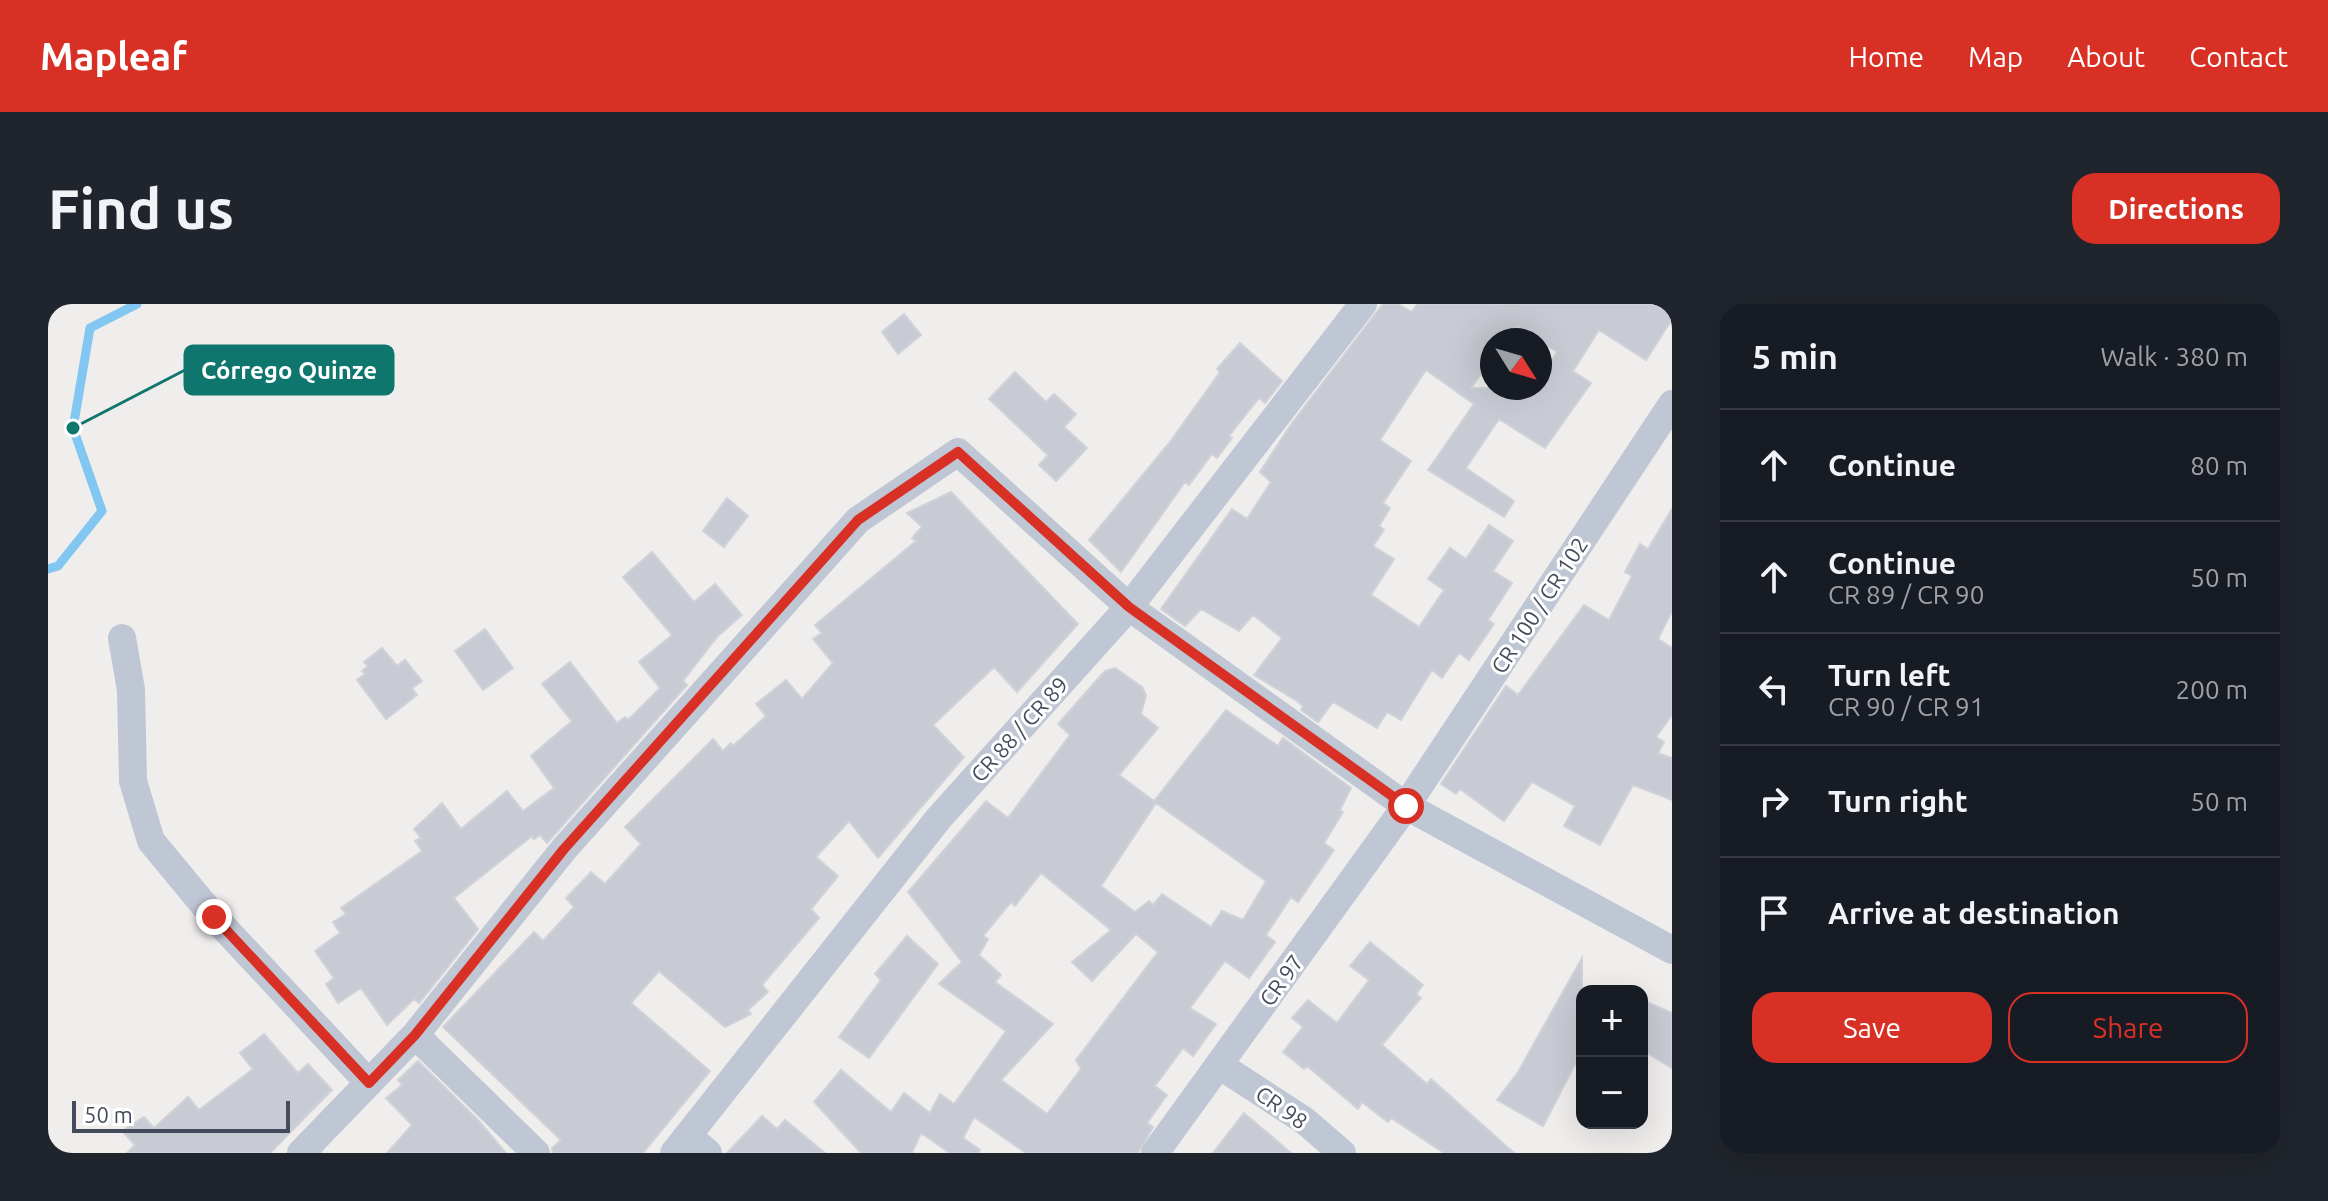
<!DOCTYPE html>
<meta charset="utf-8">
<style>
body{margin:0;font-family:Ubuntu,sans-serif;background:#20242c;color:#f1f3f6}
.controls{position:absolute;right:24px;bottom:24px;display:grid;overflow:hidden;border-radius:16px;box-shadow:0 8px 32px #0002}
.controls button{width:72px;height:72px;display:grid;place-items:center;padding:0;border:0;border-bottom:2px solid #363941;background:#171b24;color:#f1f3f6;font:40px sans-serif}
.compass{position:absolute;left:1432px;top:24px;width:72px;height:72px;border-radius:50%;background:#171b24;box-shadow:0 8px 32px #0002;rotate:127deg}
.scale{position:absolute;left:24px;bottom:20px;width:218px;box-sizing:border-box;padding-left:8px;border:4px solid #444c5c;border-top:0;font-size:22px;line-height:28px;white-space:nowrap;color:#444c5c;-webkit-text-stroke:6px #fff;paint-order:stroke}
.stop{position:absolute;width:24px;height:24px;margin:-18px;border:6px solid #d93025;border-radius:50%;background:#fff}
.stop.end{background:#d93025;border-color:#fff;box-shadow:0 2px 8px #0008}
.list{margin:0;padding:0;list-style:none}
h2{display:flex;justify-content:space-between;align-items:center;height:104px;margin:0;padding:0 32px;font-size:34px}
h2 small{font-size:26px;font-weight:400;color:#9ea1a6}
.list li{display:grid;grid-template-columns:52px 1fr auto;gap:24px;align-items:center;box-sizing:border-box;height:112px;padding:0 32px;border-top:2px solid #363941}
.list b{display:block;font-size:30px;white-space:nowrap}
.list p{margin:0;font-size:26px;white-space:nowrap;color:#9ea1a6}
.list em{font-size:26px;font-style:normal;color:#9ea1a6}
.actions{display:flex;gap:16px;padding:24px 32px}
.actions a{flex:1;padding:18px 0;border:2px solid #d93025;border-radius:24px;text-align:center;font-size:28px;color:#d93025}
.actions .main{background:#d93025;color:#fff}
.icon{flex:none;width:44px;height:44px;fill:none;stroke:currentColor;stroke-width:2;stroke-linecap:round;stroke-linejoin:round}
.map{position:relative;flex:none;width:1624px;height:849px;overflow:hidden;border-radius:24px}
header{display:flex;align-items:center;gap:48px;box-sizing:border-box;height:112px;padding:0 40px;background:#d93025;color:#fff}
header strong{font-size:38px}
nav{display:flex;gap:44px;margin-inline-start:auto;font-size:28px}
.intro{display:flex;align-items:center;justify-content:space-between;box-sizing:border-box;height:192px;padding:0 48px}
h1{margin:0;font-size:56px}
.button{padding:20px 36px;border-radius:24px;background:#d93025;color:#fff;font-size:28px;font-weight:700}
main{display:flex;gap:48px;padding:0 48px}
aside{flex:1;background:#171b24;border-radius:24px;box-shadow:0 8px 32px #0002}
.map>svg:first-child{display:block}
</style>
<header>
<strong>Mapleaf</strong>
<nav><a>Home</a><a>Map</a><a>About</a><a>Contact</a></nav>
</header>
<div class="intro"><h1>Find us</h1><a class="button">Directions</a></div>
<main>
<div class="map">
<svg width="1624" height="849" viewBox="0 0 1624 849">
<rect width="100%" height="100%" fill="#f0eded"/>
<g fill="none" stroke-linecap="round" stroke-linejoin="round">
<!-- stream -->
<path stroke="#81c7f2" stroke-width="9" d="M0,265L10,262L54,207L25,124L42,24L89,0"/>
</g>
<!-- building -->
<path fill="#c8cbd3" stroke="#d0d2d9" stroke-width="2" fill-rule="evenodd" d="M1335,0H1350L1364,8L1369,0H1624V15L1598,56L1551,26L1525,67L1543,79L1497,144L1451,115L1418,164L1466,197L1456,213L1380,166L1426,100L1378,66L1332,136L1363,157L1335,199L1342,204L1331,222L1336,226L1325,242L1346,255L1323,291L1371,323L1396,286L1380,275L1402,244L1418,255L1441,221L1465,237L1445,267L1464,279L1440,316L1446,320L1421,356L1411,349L1394,374L1384,366L1353,416L1339,408L1329,424L1285,398L1270,418L1253,406L1255,402L1249,397L1206,371L1234,334L1205,311L1191,327L1153,305L1137,322L1113,305L1184,205L1199,215L1223,178L1212,168L1244,119ZM1469,22L1509,48L1492,75V84H1423L1444,55V36H1458Z
M856,10L873,31L850,50L834,28Z
M1192,39L1234,77L1217,99L1211,94L1181,132L1184,134L1169,154L1164,150L1141,181L1137,178L1073,268L1041,236L1122,138L1172,68L1169,65Z
M967,68L998,98L1006,90L1028,110L1016,123L1039,144L1008,177L991,161L1000,151L941,95Z
M903,188L1030,320L969,388L946,363L885,421L916,453L830,554L801,517L768,553L790,572L763,605L771,614L714,681L720,688L700,706L703,710L677,723L611,667L583,699L662,767L595,849H505L504,844L513,836L395,723L486,628L495,637L526,603L518,594L543,568L557,580L593,540L577,523L665,435L675,447L683,439L685,442L718,412L708,400L738,376L754,395L785,359L765,335L774,329L767,321L868,237L864,234L874,223L859,209Z
M679,194L700,212L676,243L655,227Z
M1624,205V307L1610,335L1624,344V411L1608,433L1616,438L1610,449L1624,454V496L1585,481L1552,541L1516,522L1527,502L1484,478L1456,517L1412,485L1408,490L1393,480L1458,382L1470,391L1536,301L1561,316L1584,272L1577,268L1592,240L1600,245Z
M604,248L646,298L667,280L694,311L669,333L635,377L639,381L499,539L492,531L486,535L484,532L406,594L430,625L371,699L366,695L339,721L313,684L290,699L278,680L286,674L267,647L292,629L285,618L298,610L293,604L374,547L367,537L373,534L366,525L394,499L413,525L459,487L475,507L506,484L483,452L524,417L494,380L522,358L569,419L577,413L580,416L612,384L591,358L624,331L575,273Z
M437,325L465,364L435,386L407,347Z
M334,344L349,362L357,356L374,377L364,384L369,391L338,415L309,376L317,370L314,367L320,362L316,358Z
M1067,364L1094,383L1098,391L1093,410L1110,424L1071,471L1106,497L1178,406L1230,442L1235,434L1303,484L1292,506L1295,508L1276,539L1286,546L1250,598L1243,593L1218,631L1227,638L1201,674L1177,657L1142,704L1168,720L1145,752L1135,744L1107,782L1119,791L1099,819L1105,823L1090,849H978L926,813L915,834L932,846L930,849H902L873,829L864,849H813L766,798L793,766L843,808L856,789L882,809L892,790L906,800L958,727L891,680L914,658L860,588L938,497L960,514L1022,431L1010,420L1057,367ZM1108,499L1218,577L1195,616L1174,607L1163,623L1114,590L1105,601L1101,597L1087,608L1053,582ZM993,569L1063,626L1024,658L1044,677L1088,630L1110,648L1028,756L1033,765L999,810L953,776L1005,720L947,678L953,671L931,651L940,635L935,632L963,598L967,602Z
M859,632L890,660L821,754L791,733L833,676L827,670Z
M1322,638L1375,681L1368,690L1373,694L1334,741L1379,780L1383,775L1466,849H1396L1343,814L1340,818L1314,798L1310,805L1259,762L1256,765L1235,748L1255,723L1244,714L1260,696L1289,719L1321,676L1302,662Z
M1534,654V747L1495,822L1449,796L1470,768Z
M1594,696L1624,709V764L1594,746Z
M216,730L250,769L260,760L284,786L222,849H79L87,841L74,827L96,813L106,824L140,793L151,806L205,765L192,749Z
M370,757L431,817L458,849H339L364,821L338,794L354,781L350,776Z
M1196,809L1243,849H1165Z
M714,812L729,825L737,816L777,849H679Z"/>
<g fill="none" stroke-linecap="round" stroke-linejoin="round">
<!-- minor -->
<path stroke="#bfc6d4" stroke-width="28" d="M74,334L83,386L85,477L103,537L166,613L321,779
M367,731L488,849
M1171,761L1257,817L1294,849
M640,832L660,849
M253,849L367,731L516,545L810,216L910,148L1081,303L1358,502L1624,646
M626,849L891,514L1081,303L1315,0
M1107,849L1358,502L1624,100"/>
</g>
<g fill="none" stroke-linecap="round" stroke-linejoin="round">
<!-- route -->
<path stroke="#d93025" stroke-width="10" d="M166,613L321,779L367,731L516,545L810,216L910,148L1081,303L1358,502"/>
</g>
<g text-anchor="middle" dominant-baseline="central" stroke-width="6" stroke-linejoin="round" paint-order="stroke">
<!-- street labels -->
<g font-size="22" fill="#444c5c" stroke="#fff">
<text transform="translate(1491 301) rotate(-57)">CR 100 / CR 102</text>
<text transform="translate(971 425) rotate(-48)">CR 88 / CR 89</text>
<text transform="translate(1233 676) rotate(-54)">CR 97</text>
<text transform="translate(1234 803) rotate(35)">CR 98</text>
</g>
</g>
<!-- callouts -->
<path fill="none" stroke="#0f766e" stroke-width="3" d="M25 124L137 66"/>
<circle fill="#0f766e" stroke="#fff" stroke-width="3" cx="25" cy="124" r="8"/>
<rect fill="#0f766e" stroke="#0f766e" stroke-width="3" x="137" y="42" width="208" height="48" rx="8"/>
<g font-size="24" text-anchor="middle" font-weight="bold" fill="#fff">
<text x="241" y="75">Córrego Quinze</text>
</g>
</svg>
<div class="controls">
<button>+</button>
<button>−</button>
</div>
<svg class="compass" viewBox="-18 -18 36 36"><path d="M0-13l5 13h-10z" fill="#e53935"/><path d="M0 13l5-13h-10z" fill="#9ea1a6"/></svg>
<div class="scale">50 m</div>
<div class="stop" style="left:1358px;top:502px"></div>
<div class="stop end" style="left:166px;top:613px"></div>
</div>
<aside>
<h2>5 min<small>Walk · 380 m</small></h2>
<ul class="list">
<li><svg class="icon" aria-label="ahead" viewBox="0 0 24 24"><path d="M12 20V5M6 11l6-6 6 6"/></svg><div><b>Continue</b></div><em>80 m</em></li>
<li><svg class="icon" aria-label="ahead" viewBox="0 0 24 24"><path d="M12 20V5M6 11l6-6 6 6"/></svg><div><b>Continue</b><p>CR 89 / CR 90</p></div><em>50 m</em></li>
<li><svg class="icon" aria-label="left" viewBox="0 0 24 24"><path d="M17 20v-9H6M10 6l-5 5 5 5"/></svg><div><b>Turn left</b><p>CR 90 / CR 91</p></div><em>200 m</em></li>
<li><svg class="icon" aria-label="right" viewBox="0 0 24 24"><path d="M7 20v-9h11M14 6l5 5-5 5"/></svg><div><b>Turn right</b></div><em>50 m</em></li>
<li><svg class="icon" aria-label="arrive" viewBox="0 0 24 24"><path d="M6 21V4h12l-3 4 3 4H6"/></svg><div><b>Arrive at destination</b></div></li>
</ul>
<div class="actions"><a class="main">Save</a><a>Share</a></div>
</aside>
</main>
